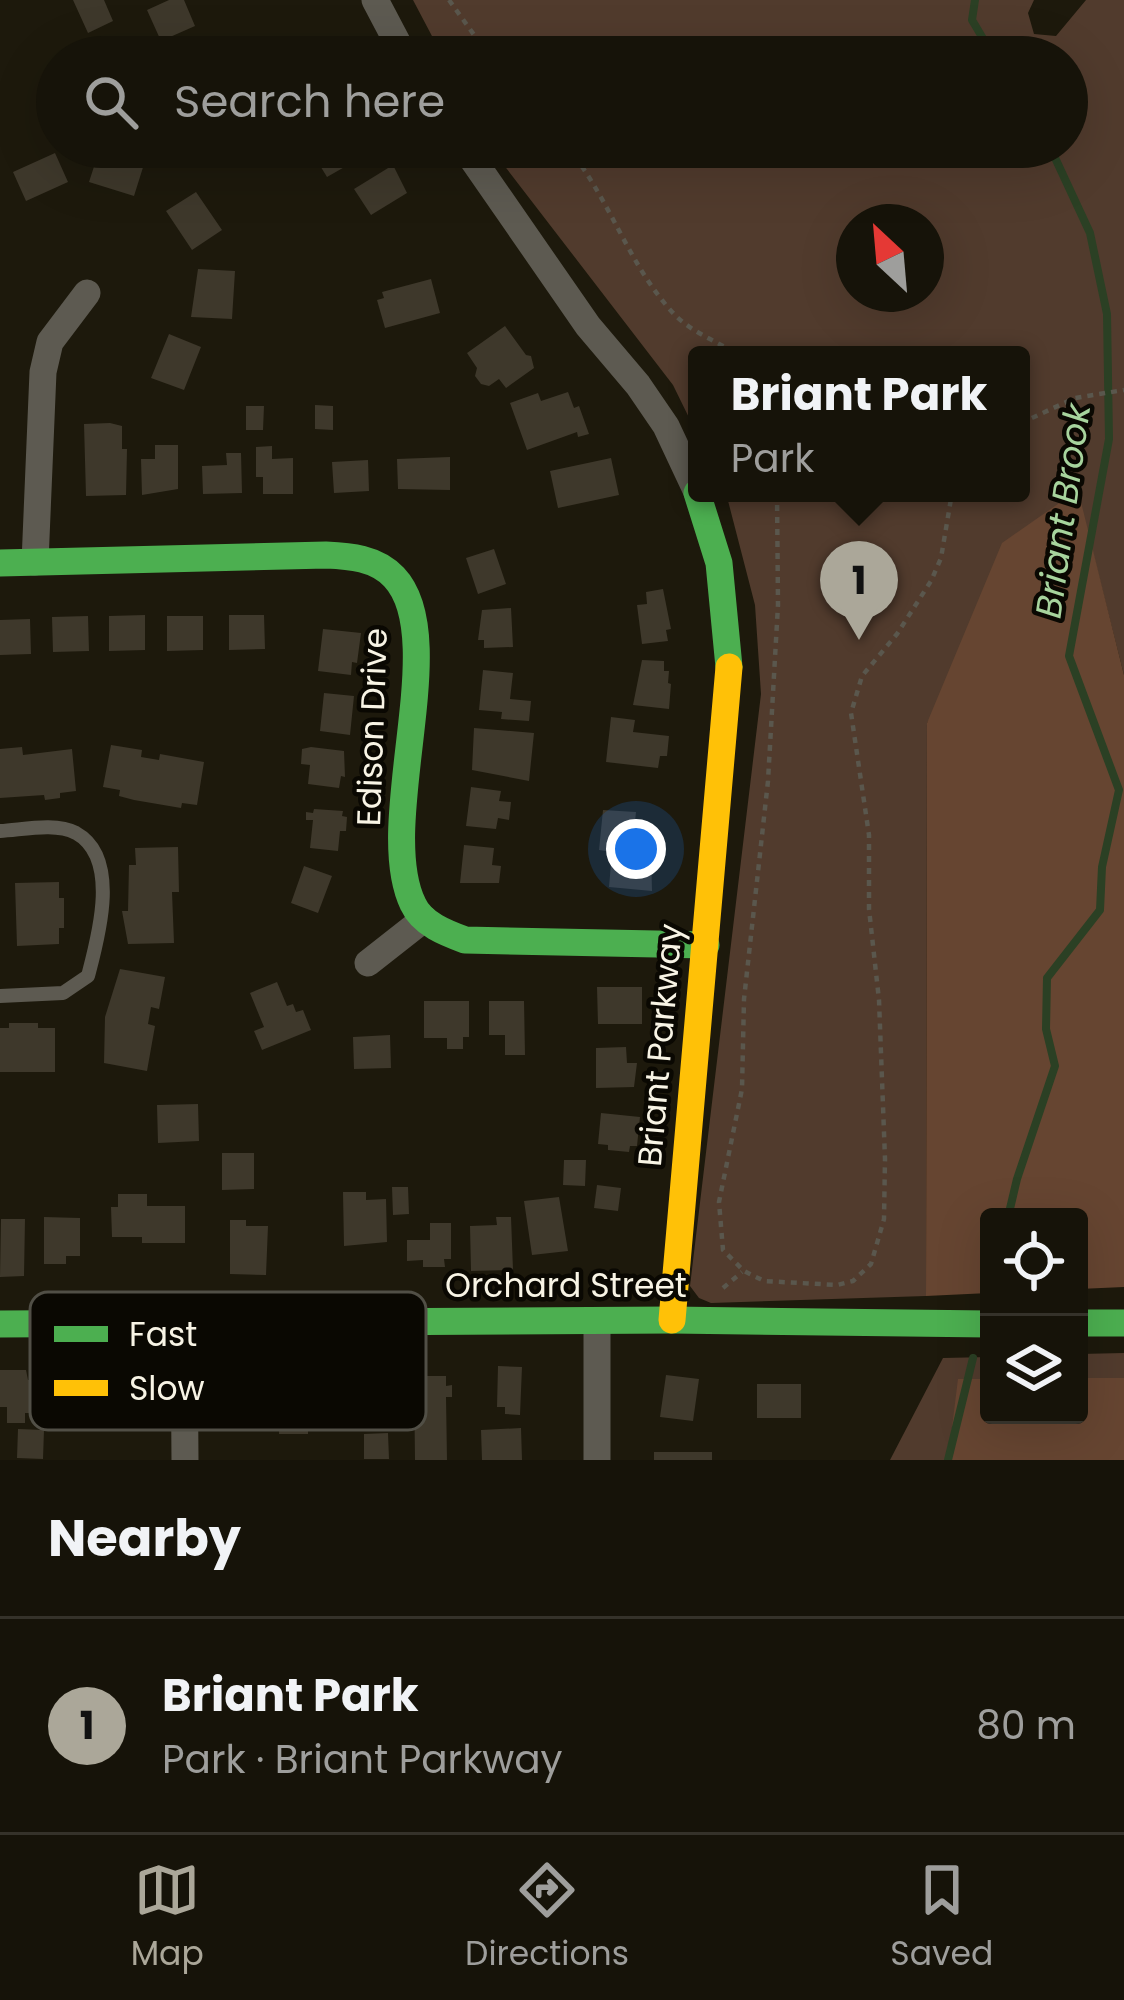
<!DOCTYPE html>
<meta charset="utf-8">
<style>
body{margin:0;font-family:Poppins,sans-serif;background:#232017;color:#f1f3f6}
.controls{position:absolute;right:36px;bottom:36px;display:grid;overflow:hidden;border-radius:12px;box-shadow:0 12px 48px #0002}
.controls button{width:108px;height:108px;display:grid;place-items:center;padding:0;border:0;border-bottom:3px solid #35322a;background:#161309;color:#f1f3f6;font:60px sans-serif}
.compass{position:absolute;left:836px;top:204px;width:108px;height:108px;border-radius:50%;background:#161309;box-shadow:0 12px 48px #0002;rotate:334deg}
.you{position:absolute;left:636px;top:849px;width:42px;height:42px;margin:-30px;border:9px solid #fff;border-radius:50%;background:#1a73e8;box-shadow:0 0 0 18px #1a73e833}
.badge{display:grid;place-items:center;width:78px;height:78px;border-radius:50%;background:#aba799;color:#111;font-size:39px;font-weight:700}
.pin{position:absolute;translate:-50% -99px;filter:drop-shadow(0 3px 6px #0008)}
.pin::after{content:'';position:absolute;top:63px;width:42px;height:36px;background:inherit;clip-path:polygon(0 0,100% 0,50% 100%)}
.popup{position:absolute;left:688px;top:346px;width:342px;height:156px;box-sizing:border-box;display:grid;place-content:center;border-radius:12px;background:#161309;filter:drop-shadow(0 3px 9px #0005);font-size:39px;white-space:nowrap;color:#9e9e9c}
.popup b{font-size:45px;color:#f1f3f6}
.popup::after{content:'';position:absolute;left:50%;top:100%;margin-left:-24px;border:24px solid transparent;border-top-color:#161309}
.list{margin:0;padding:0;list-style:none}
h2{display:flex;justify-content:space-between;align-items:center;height:156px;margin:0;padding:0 48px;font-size:51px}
h2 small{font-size:39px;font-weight:400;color:#9e9e9c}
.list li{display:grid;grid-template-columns:78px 1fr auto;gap:36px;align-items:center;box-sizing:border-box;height:216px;padding:0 48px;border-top:3px solid #35322a}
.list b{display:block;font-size:45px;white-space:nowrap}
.list p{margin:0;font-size:39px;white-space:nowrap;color:#9e9e9c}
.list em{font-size:39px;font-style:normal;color:#9e9e9c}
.icon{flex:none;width:66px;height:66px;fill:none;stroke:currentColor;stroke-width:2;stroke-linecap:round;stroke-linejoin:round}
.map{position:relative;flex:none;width:1124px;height:1460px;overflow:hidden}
.search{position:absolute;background:#161309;box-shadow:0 12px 48px #0002;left:36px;right:36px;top:36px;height:132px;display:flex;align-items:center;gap:30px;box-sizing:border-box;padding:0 42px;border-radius:66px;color:#9e9e9c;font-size:45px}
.sheet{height:372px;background:#161309}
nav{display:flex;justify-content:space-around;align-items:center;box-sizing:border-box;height:168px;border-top:3px solid #35322a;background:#161309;font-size:33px;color:#9e9e9c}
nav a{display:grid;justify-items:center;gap:6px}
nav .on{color:#aba799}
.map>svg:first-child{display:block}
</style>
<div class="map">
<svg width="1124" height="1460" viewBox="0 0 1124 1460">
<rect width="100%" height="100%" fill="#1d190c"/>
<!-- green -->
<path fill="#513b2d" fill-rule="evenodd" d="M413,0H1034L1028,13L1034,34L1056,36L1086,0H1124V675L1077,490L927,723L926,1296L711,1303L699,1298L690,1286L761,694L755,605L726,493H1021V355H697V434L673,385L490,147H1067V57H443ZM854,222H926V294H854Z
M1124,1353V1460H890L943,1358L989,1357V1415H1079V1354Z"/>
<!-- forest -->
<path fill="#664531" d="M1078,490L1124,675V1287L1079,1289V1217H989V1293L926,1296L927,723L1002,543Z
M1079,1378H1124V1460H948L958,1379H989V1415H1079Z"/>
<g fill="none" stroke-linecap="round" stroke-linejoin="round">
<!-- stream -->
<path stroke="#2b4024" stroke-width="8" d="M975,0L972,20L994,57
M1008,1217L1017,1179L1055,1066L1046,1029L1047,978L1100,910L1102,867L1119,790L1069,656L1109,439L1107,314L1090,233L1050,147
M948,1460L973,1358"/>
</g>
<!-- building -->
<path fill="#3e382b" d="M73,0H104L113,21L88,33Z
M169,0H184L195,26L161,41L147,10Z
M337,147L348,165L327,177L316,159Z
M100,148L145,161L134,196L89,182Z
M55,153L68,182L26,201L13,172Z
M393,165L407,193L371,215L354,189Z
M196,192L222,230L192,250L166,211Z
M198,269L235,271L232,319L191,317Z
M431,279L440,313L385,328L377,300L384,298L382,292Z
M505,326L526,355L531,356L534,368L506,388L499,379L489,386L481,384L475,376L477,368L467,353Z
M169,334L201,347L184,390L151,378Z
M568,392L574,408L579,406L589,434L578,437L577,432L527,450L510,403L538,393L541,401Z
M315,405L333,406V430L315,429Z
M246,406H264L263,430H246Z
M110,423L122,426V449H127L126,495L86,496L84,424Z
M155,445H178V489L142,495L141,459H155Z
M272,446V459L293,458V494H263V477H256V447Z
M226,453H241L242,493L203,494L202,466L227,465Z
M450,457V490L398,489L397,459Z
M611,458L619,495L558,508L550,471Z
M368,460L369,491L334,493L332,462Z
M494,549L506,584L478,594L466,558Z
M663,589L671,629L666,630L668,641L642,644L637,605L647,604L646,592Z
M511,608L513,647L484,648V640H478L482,610Z
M145,615V650L109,651V616Z
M229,615H264L265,649L229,650Z
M88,616L89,651L53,652L52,617Z
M167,616H203V650L167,651Z
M30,619L31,654L0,655V620Z
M323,629L361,633L357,663L352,662L351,675L318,671Z
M642,660L664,661V671H669L668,683L671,684L669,709L633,705Z
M483,670L513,673L510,699L531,701L529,721L501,719L502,712L479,710Z
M324,693L354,696L350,735L320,731Z
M611,717L635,720L633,732L669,736L667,756H660L658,768L606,762Z
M474,728L534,733L529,781L472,770Z
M111,745L142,750L141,757L159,760L160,754L204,762L197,805L182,803L181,808L134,800L119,796L120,790L103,787Z
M22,747L23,755L72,749L76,791L60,793V798L45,800L44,795L0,798V749Z
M311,747L344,751L345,777L341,776L339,788L308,784L310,765L301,764L302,749Z
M471,787L501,791L499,801L511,802L509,820L498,818L496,829L466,826Z
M314,809L343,811L342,816L347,817L346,831H340L338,851L310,848L313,820H306V812L313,813Z
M603,810L636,812L632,851L651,853L652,891L609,887L612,852L599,850Z
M464,845L494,848L492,865L501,866L499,883H460Z
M178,847L179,892H172L174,943L128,944L122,911H128L129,865H136L135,848Z
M304,866L332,876L318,913L291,903Z
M59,882V898H64V928H59V944L17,946L15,883Z
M120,969L165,977L159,1009L151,1007L148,1024L155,1026L147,1071L104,1063L105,1017Z
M277,982L287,1006L293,1004L296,1012L303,1010L311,1030L262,1050L254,1031L264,1027L250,993Z
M597,987H642V1024H598Z
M424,1001H469V1037H463V1049H447V1038H424Z
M489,1001H524L525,1055H505V1035H489Z
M9,1023H38V1028H55V1072H0V1028H9Z
M390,1035L391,1068L354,1069L353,1037Z
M626,1047L627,1063H637L634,1087L596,1088V1048Z
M198,1104L199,1141L158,1143L157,1105Z
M601,1113L640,1117L637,1146H630L629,1152L608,1150V1145L598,1144Z
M222,1153H254V1189L222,1190Z
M564,1160H586L585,1186L563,1185Z
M597,1185L621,1188L618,1211L594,1208Z
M392,1187H408L409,1214L393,1215Z
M343,1192H366V1200L386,1199L387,1242L344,1246Z
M118,1194H147V1206H185V1243H142V1237H112L111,1207H118Z
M559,1197L568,1251L532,1255L524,1201Z
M44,1217L80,1218V1256H66V1264H44Z
M496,1217H511L513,1270L471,1271L470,1226L497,1225Z
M1,1219H25L24,1276L0,1277Z
M230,1220H246V1226H268L266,1275L230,1274Z
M430,1223H451V1259H444L445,1267H423V1260L407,1261V1240H430Z
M229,1366L261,1367L259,1425H256V1430H236V1425H228Z
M498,1366L522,1367L520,1415L505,1414V1407H497Z
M0,1370H26L28,1380H40V1413H25V1423H7V1407H0Z
M351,1370L377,1371L376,1414L359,1413V1407H350Z
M666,1375L699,1379L693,1421L660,1417Z
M99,1376H146V1384L158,1383L157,1407H147L146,1414H127V1423H108V1413H99Z
M414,1376H446V1386L452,1385V1397H446L447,1460H415Z
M49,1378L69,1379L68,1387H85V1430H49Z
M280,1378H320V1423H308V1434H279Z
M757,1384H801V1418H757Z
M521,1428L522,1460H482L481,1430Z
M18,1429L44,1430L43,1459L17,1458Z
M388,1433L389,1459H364V1434Z
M654,1452H712V1460H654Z"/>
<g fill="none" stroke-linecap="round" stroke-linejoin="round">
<!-- path -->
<path stroke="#5a574d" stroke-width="4.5" stroke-dasharray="6 6" stroke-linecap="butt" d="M449,0L490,57
M567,147C610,198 628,265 674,314C691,332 718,342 739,355
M1021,423L1075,398L1124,390
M777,493L778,605L768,781L744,999L742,1089L719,1202L723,1250L744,1271L764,1281L837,1285L853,1281L871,1264L884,1219L885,1159L879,1000L869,909V835L851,713L862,676L897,634L931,581L941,558L952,493
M723,1288L742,1272"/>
<!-- lane -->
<path stroke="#5d5a51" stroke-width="14" d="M0,831C22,830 55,822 76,833C121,858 98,938 88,976L63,993L0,996"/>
<!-- street -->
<path stroke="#5d5a51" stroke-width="27" d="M375,0L405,57
M464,147L588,326L638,385L666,426L697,492
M35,562L43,372L50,342L87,293
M368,963L424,919
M184,1323L185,1460
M597,1460V1321"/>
<!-- fast -->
<path stroke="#4caf50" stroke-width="27" d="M697,493L719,563L729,667
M0,563L326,555C350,556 376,558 394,577C452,638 374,824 413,904C422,924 446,933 465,940L706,945
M1079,1323H1124
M0,1324L672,1320L989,1324"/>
<!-- slow -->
<path stroke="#ffc107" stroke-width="27" d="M672,1320L729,667"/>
</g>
<g text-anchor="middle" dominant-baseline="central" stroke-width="9" stroke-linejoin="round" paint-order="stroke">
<!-- street labels -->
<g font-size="33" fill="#f8f4e5" stroke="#0a0802">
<text transform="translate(372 727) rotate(-88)">Edison Drive</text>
<text transform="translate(660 1045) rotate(-85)">Briant Parkway</text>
<text x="566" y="1285">Orchard Street</text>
</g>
<!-- water labels -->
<g font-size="36" font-style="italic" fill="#a7d49d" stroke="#0a0802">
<text transform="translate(1063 511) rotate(-82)">Briant Brook</text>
</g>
</g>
<!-- legend -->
<rect x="30" y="1292" width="396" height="138" rx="18" fill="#0a0802" stroke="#514f46" stroke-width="3"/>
<rect x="54" y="1326" width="54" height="16" fill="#4caf50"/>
<rect x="54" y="1380" width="54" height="16" fill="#ffc107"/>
<g font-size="33" fill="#f8f4e5">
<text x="129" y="1346">Fast</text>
<text x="129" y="1400">Slow</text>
</g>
</svg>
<div class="controls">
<button><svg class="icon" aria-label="locate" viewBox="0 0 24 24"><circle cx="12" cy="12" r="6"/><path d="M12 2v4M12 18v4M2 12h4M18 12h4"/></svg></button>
<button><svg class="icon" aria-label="layers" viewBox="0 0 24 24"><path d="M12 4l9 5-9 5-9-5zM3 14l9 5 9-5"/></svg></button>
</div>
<svg class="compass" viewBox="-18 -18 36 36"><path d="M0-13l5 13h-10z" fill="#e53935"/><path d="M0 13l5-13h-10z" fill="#9e9e9c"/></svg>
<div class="you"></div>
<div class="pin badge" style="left:859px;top:640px">1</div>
<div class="popup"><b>Briant Park</b>Park</div>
<div class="search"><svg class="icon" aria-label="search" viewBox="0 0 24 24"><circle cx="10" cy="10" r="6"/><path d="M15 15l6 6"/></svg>Search here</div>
</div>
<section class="sheet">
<h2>Nearby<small></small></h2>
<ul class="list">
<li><span class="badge">1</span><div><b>Briant Park</b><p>Park · Briant Parkway</p></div><em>80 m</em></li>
</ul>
</section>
<nav>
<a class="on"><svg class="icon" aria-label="map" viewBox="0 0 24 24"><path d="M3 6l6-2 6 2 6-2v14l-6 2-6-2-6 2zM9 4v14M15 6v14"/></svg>Map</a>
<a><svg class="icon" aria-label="directions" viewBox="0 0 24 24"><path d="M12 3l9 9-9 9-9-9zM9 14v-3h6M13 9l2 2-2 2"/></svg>Directions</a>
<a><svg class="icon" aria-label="saved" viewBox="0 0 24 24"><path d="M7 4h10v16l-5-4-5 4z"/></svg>Saved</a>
</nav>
